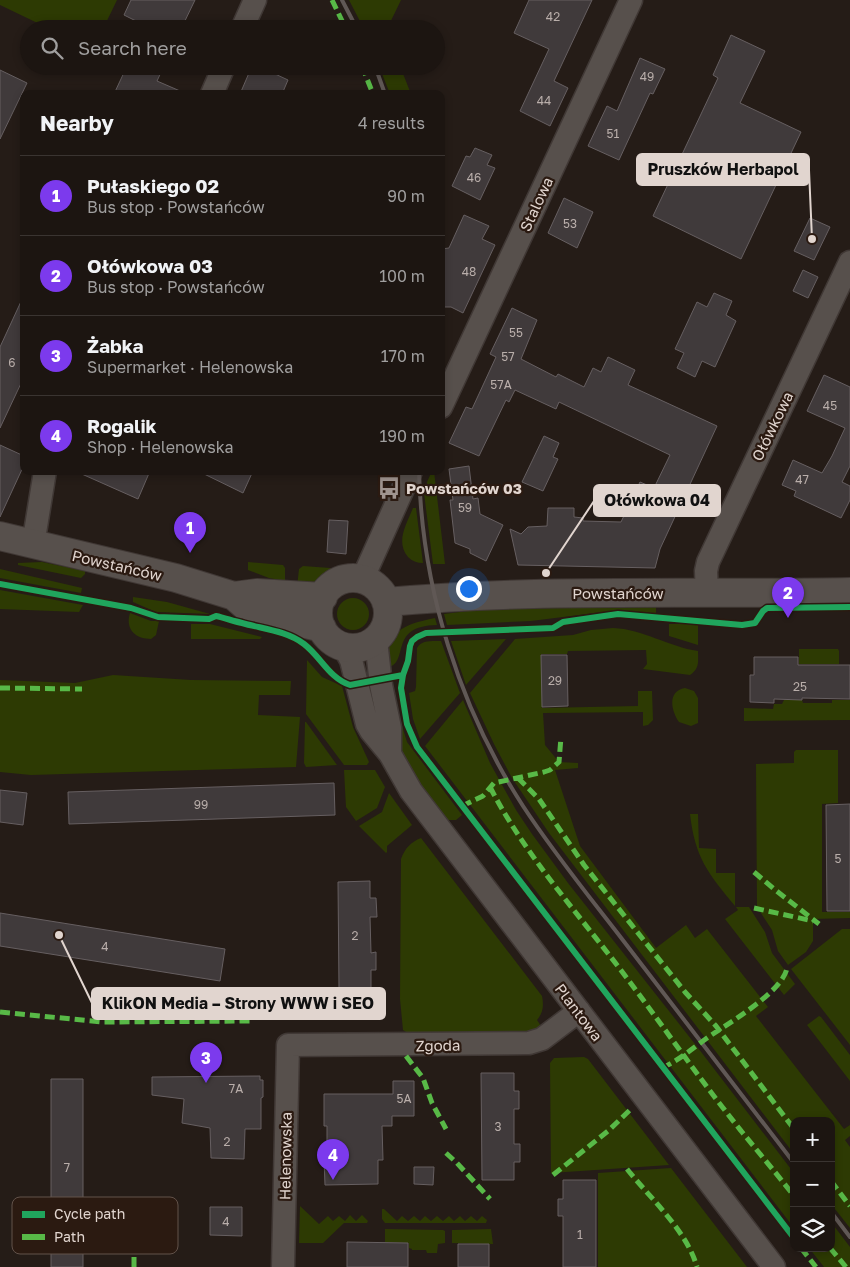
<!DOCTYPE html>
<meta charset="utf-8">
<style>
body{margin:0;font-family:"Golos Text",sans-serif;background:#29221f;color:#f1f3f6}
.controls{position:absolute;right:15px;bottom:15px;display:grid;overflow:hidden;border-radius:10px;box-shadow:0 2px 8px #0003}
.controls button{width:45px;height:45px;display:grid;place-items:center;padding:0;border:0;border-bottom:1px solid #3a3431;background:#1c1511;color:#f1f3f6;font:25px sans-serif}
.you{position:absolute;left:468px;top:588px;width:18px;height:18px;margin:-12px;border:4px solid #fff;border-radius:50%;background:#1a73e8;box-shadow:0 0 0 8px #1a73e833}
.badge{display:grid;place-items:center;width:32px;height:32px;border-radius:50%;background:#7c3aed;color:#fff;font-size:16px;font-weight:700}
.pin{position:absolute;translate:-50% -41px;filter:drop-shadow(0 1px 2px #0008)}
.pin::after{content:'';position:absolute;top:26px;width:18px;height:15px;background:inherit;clip-path:polygon(0 0,100% 0,50% 100%)}
.list{margin:0;padding:0;list-style:none}
h2{display:flex;justify-content:space-between;align-items:center;height:65px;margin:0;padding:0 20px;font-size:21px}
h2 small{font-size:16px;font-weight:400;color:#a09f9f}
.list li{display:grid;grid-template-columns:32px 1fr auto;gap:15px;align-items:center;box-sizing:border-box;height:80px;padding:0 20px;border-top:1px solid #3a3431}
.list b{display:block;font-size:19px;white-space:nowrap}
.list p{margin:0;font-size:16px;white-space:nowrap;color:#a09f9f}
.list em{font-size:16px;font-style:normal;color:#a09f9f}
.icon{flex:none;width:28px;height:28px;fill:none;stroke:currentColor;stroke-width:2;stroke-linecap:round;stroke-linejoin:round}
.map{position:relative;flex:none;width:850px;height:1267px;overflow:hidden}
.search{position:absolute;background:#1c1511;box-shadow:0 2px 8px #0003;left:20px;top:20px;width:425px;height:55px;display:flex;align-items:center;gap:12px;box-sizing:border-box;padding:0 18px;border-radius:28px;color:#a09f9f;font-size:19px}
.panel{position:absolute;background:#1c1511;box-shadow:0 2px 8px #0003;left:20px;top:90px;width:425px;height:385px;border-radius:10px}
.map>svg:first-child{display:block}
</style>
<div class="map">
<svg width="850" height="1267" viewBox="0 0 850 1267">
<rect width="100%" height="100%" fill="#251c17"/>
<!-- green -->
<path fill="#2d3a03" d="M0,0H117L103,29H50L0,5Z
M349,0H401L387,29H364Z
M379,66H400L411,94H390Z
M432,471H434L445,564H433L424,493H427V482Z
M413,508H416L423,563C417,563 412,561 408,557C395,542 407,523 413,508Z
M42,562L85,571V574L81,578L18,565V563Z
M248,562L283,565L285,568V581L269,578L248,570Z
M303,566L344,569L313,585L297,587L299,569Z
M0,569L82,588L81,593L0,578Z
M0,590L83,605L79,612L0,609Z
M133,597L167,602L210,614L156,612L133,602Z
M337 614a16 16 0 1 1 32 0a16 16 0 1 1-32 0Z
M634,605H656V614L626,611H611L531,621L447,625L444,614L483,609L574,608Z
M130,613L151,621H159L156,635L151,639C135,639 125,629 130,613Z
M435,618L437,625C387,626 411,662 387,668C387,631 401,625 435,618Z
M191,624H210L262,637L260,639H191Z
M669,624H698V645L669,636Z
M613,628C643,629 669,647 698,651C698,661 700,668 690,675L643,669L647,664L646,650L568,651L567,654H541L542,708L638,706V691H652L653,720L648,725L643,726V712L543,713L545,745L559,762L578,763V768L555,770L580,846L656,948L686,925L695,938L707,929L768,1007L756,1016L844,1129L850,1125V1136L845,1140L850,1147V1228L831,1204V1121H794V1154L549,833L512,778L494,744L470,693L515,639L573,635L591,630Z
M506,639L466,685L451,641Z
M441,641L460,693L420,739L413,719L409,693L415,691L416,687L417,648C421,640 432,641 441,641Z
M799,649H838L839,651V664H799Z
M307,660L322,677L342,686L353,727L369,762L367,765H344L306,714Z
M113,675L191,680L291,681L290,695H259L258,715L300,717L296,767L31,775L0,772V680L75,683Z
M685,688L694,691L698,698V723L691,726L679,722C671,711 667,691 685,688Z
M393,691L395,694L399,716L407,742L462,815L456,820H447C429,797 409,773 400,745C395,728 395,709 393,691Z
M463,700L490,763L516,810L532,834L568,883L695,1044L794,1173V1228L425,746Z
M784,700H802L803,703H832V700H850V720L744,721V708L773,709L774,704H782Z
M305,722H306L337,765L306,767L304,763Z
M796,750H838V803L822,804V912H850V918L813,919V941L806,952L788,965L778,951L772,930L757,907L756,764L794,763V752Z
M344,770H375L385,787L377,808L356,821L346,807Z
M389,793L412,825L387,846V852L386,853L359,826L382,812Z
M690,814H698L699,848L716,849V873H735V906C708,873 695,858 690,814Z
M421,838L542,996C544,1006 543,1013 537,1020L541,1026L529,1033L411,1035L403,1030L400,999L401,859C405,848 411,842 421,838Z
M736,907H749L765,932L772,953L795,984L784,995L725,919L738,910Z
M842,929H850V1045L791,969Z
M819,1016L821,1017L850,1055V1081L807,1025Z
M584,1057L588,1059L669,1165L551,1173L550,1063L554,1058Z
M671,1168L747,1267H598V1173Z
M300,1206L319,1224L328,1216L333,1221L339,1216L345,1221L350,1215L356,1221L362,1215L368,1221L367,1223H344L323,1243H299Z
M382,1209H384L397,1221L402,1216L408,1221L414,1216L420,1221L425,1216L431,1221L437,1216L443,1221L449,1216L454,1221L460,1216L465,1221L471,1216L477,1221L482,1216L487,1220L486,1223H385L382,1219Z
M831,1222L850,1247V1267H824L809,1248H831Z
M385,1229L443,1230L445,1231V1243L438,1244L437,1253H427L426,1250H412V1249L409,1248V1243L385,1242Z
M491,1229L493,1244L452,1243V1230Z"/>
<!-- building -->
<path fill="#403a3b" stroke="#665f61" d="M131,0H195L181,29H152L124,15Z
M529,0H592L554,81L568,88L550,126L520,111L549,49L514,33Z
M731,35L765,51L740,103L801,132L741,259L653,216L718,78L713,75Z
M640,58L665,69L653,94L650,93L619,160L588,146L607,106L617,111Z
M127,66H164L157,81L187,94H114Z
M252,66H258L288,80L282,94H240Z
M0,70L27,83L0,139Z
M475,148L492,155L487,165L495,168L480,200L452,186L466,156L470,157Z
M564,198L593,212L577,248L548,233Z
M464,215L489,226L482,239L495,245L463,313L451,307H444L441,249L449,248Z
M810,218L830,227L814,260L794,251Z
M803,270L818,277L808,298L793,291Z
M714,293L732,301L726,315L736,321L715,367L702,361L695,377L677,368L684,353L675,349L697,302L707,307Z
M24,295V377L0,428V347Z
M512,308L537,320L521,359L556,377L558,374L584,387L593,368L601,372L608,357L635,370L628,385L717,426L660,549L655,568L518,565L510,529L521,534L528,527L547,526L548,508H574V517L583,518V521L621,522L640,482L654,488L670,455L559,402L556,409L515,390L509,402L506,400L479,456L449,443L466,407L472,409L496,357L490,354Z
M824,375L850,387V466L842,482L850,486V500L841,518L794,496L796,491L782,485L793,460L822,473L832,456L845,428L807,411Z
M544,436L559,443L553,457L558,459L543,491L522,482Z
M0,445L24,456V465L0,517Z
M469,466L473,499L478,498L480,514L503,525L486,561L470,553V549L455,543L450,500H453L449,469Z
M75,471H150L138,499Z
M198,471H253L243,493Z
M329,520L348,521L346,554L327,552Z
M541,655H567L568,706L542,707Z
M754,657H798V665H850V699L802,698V700L774,699V703L750,702V675H754Z
M334,783L335,815L69,824L68,792Z
M0,790L27,793L23,825L0,822Z
M850,804V911H827L826,805Z
M370,881V898H376L377,917H370L371,953L376,952V970H371V988L339,989L338,882Z
M0,913L225,949L220,981L0,946Z
M481,1073H514V1091H519V1109H514V1144H520V1162H514V1180H482Z
M260,1076V1080H263V1097L261,1098V1129H245L244,1159L211,1158L210,1128L182,1123L184,1099L152,1095V1077Z
M51,1079H83V1267H51Z
M393,1081H414V1116H392V1126H382L383,1160H378V1184L325,1185L324,1159L327,1158V1126H324V1094H393Z
M414,1167H434L433,1185L414,1184Z
M563,1180H596V1267H563V1216H558V1199H563Z
M210,1207H242V1236L210,1235Z
M347,1242L408,1243V1267H347Z
M458,1244H489V1267H458Z"/>
<g fill="none" stroke-linecap="round" stroke-linejoin="round">
<defs>
<path id="minor" d="M242,29L255,0
M212,94L224,66
M441,407L631,0
M33,545L45,471
M362,580L411,471
M707,594L706,571L708,562L850,262
M376,640L381,685L390,728V754
M343,646L351,660L367,724L371,731L390,754L411,791L774,1267
M283,1267L288,1045L529,1043L542,1039L579,1011"/>
<path id="tertiary" d="M0,536L176,578L234,596L250,610L263,614L322,628
M318 613a35 35 0 1 1 70 0a35 35 0 1 1-70 0Z
M234,596L257,593L323,597
M386,602C540,588 695,595 850,592"/>
</defs>
<!-- minor casing -->
<use href="#minor" stroke="#403835" stroke-width="25"/>
<!-- tertiary casing -->
<use href="#tertiary" stroke="#403835" stroke-width="30"/>
<!-- minor -->
<use href="#minor" stroke="#57504c" stroke-width="22"/>
<!-- tertiary -->
<use href="#tertiary" stroke="#57504c" stroke-width="28"/>
<!-- rail -->
<path stroke="#605855" stroke-width="4" d="M342,0L357,29
M375,66L385,94
M419,471C422,589 459,707 523,806C553,852 588,895 622,939C679,1014 737,1088 794,1163
M831,1212L850,1237"/>
<!-- quiet -->
<path stroke="#58b947" stroke-width="5" stroke-dasharray="10 5" stroke-linecap="butt" d="M332,0L346,29
M362,66L373,94
M0,688L82,689
M518,778L539,799L584,865L685,992L716,1026L794,1129
M490,787C522,849 568,902 610,956C655,1014 696,1075 742,1132C759,1153 777,1174 794,1196
M462,806L483,796L494,783L544,772L550,770L559,762L561,737
M754,872L774,889L819,924
M754,908L813,921
M0,1012L102,1022L252,1021
M406,1056L423,1078L432,1103L446,1129
M662,1068C679,1060 692,1049 707,1038C727,1024 783,992 787,968
M446,1153L457,1163L490,1199
M627,1169C650,1198 687,1231 697,1267
M553,1175L608,1131L631,1109
M831,1181L850,1206
M134,1197V1267
M801,1248L816,1267
M830,1248L846,1267"/>
<defs>
<path id="cycleway" d="M0,584L131,608L158,617L209,619L216,616C225,618 233,621 242,623C263,629 287,631 304,644C321,657 329,678 350,685L403,675
M794,1238L417,747L407,724L401,688L403,675L408,661L410,646L412,641L417,637L426,633L553,628L563,622L618,614L742,625L755,623L763,611L767,608L850,607"/>
</defs>
<!-- cycleway casing -->
<use href="#cycleway" stroke="#2b1a11" stroke-width="9"/>
<!-- cycleway -->
<use href="#cycleway" stroke="#20a55d" stroke-width="6"/>
</g>
<!-- icons -->
<defs>
<symbol id="bus-bare" viewBox="-9 -9 18 18"><path d="M-5-6H5V4H4V6H2V4H-2V6H-4V4H-5ZM-3.5-4V0h7V-4ZM-3.5 1.2v1.5H-2V1.2ZM2 1.2v1.5H3.5V1.2Z" fill="#9f948f" stroke="#2b1a11" stroke-width="2.5" paint-order="stroke"/></symbol>
</defs>
<g fill-rule="evenodd">
<use href="#bus-bare" x="373" y="472" width="32" height="32"/>
</g>
<g text-anchor="middle" dominant-baseline="central" stroke-width="4.5" stroke-linejoin="round" paint-order="stroke">
<!-- number labels -->
<g font-size="12" fill="#b9aeaa">
<text x="553" y="16">42</text>
<text x="647" y="76">49</text>
<text x="544" y="100">44</text>
<text x="613" y="133">51</text>
<text x="474" y="177">46</text>
<text x="570" y="223">53</text>
<text x="469" y="271">48</text>
<text x="516" y="332">55</text>
<text x="508" y="356">57</text>
<text x="12" y="362">6</text>
<text x="501" y="384">57A</text>
<text x="830" y="405">45</text>
<text x="802" y="479">47</text>
<text x="465" y="507">59</text>
<text x="555" y="680">29</text>
<text x="800" y="686">25</text>
<text x="201" y="804">99</text>
<text x="838" y="858">5</text>
<text x="355" y="935">2</text>
<text x="105" y="946">4</text>
<text x="236" y="1088">7A</text>
<text x="404" y="1098">5A</text>
<text x="498" y="1126">3</text>
<text x="227" y="1141">2</text>
<text x="67" y="1167">7</text>
<text x="226" y="1221">4</text>
<text x="580" y="1234">1</text>
</g>
<!-- street labels -->
<g font-size="15" fill="#e1d5cf" stroke="#2b1a11">
<text transform="translate(536 204) rotate(-65)">Stalowa</text>
<text transform="translate(772 426) rotate(-64)">Ołówkowa</text>
<text transform="translate(117 565) rotate(13)">Powstańców</text>
<text x="618" y="593">Powstańców</text>
<text transform="translate(579 1012) rotate(53)">Plantowa</text>
<text transform="translate(438 1045) rotate(-1)">Zgoda</text>
<text transform="translate(285 1156) rotate(-89)">Helenowska</text>
</g>
<!-- poi labels -->
<g font-size="15" font-weight="bold" fill="#e1d5cf" stroke="#2b1a11" text-anchor="start">
<text x="406" y="488">Powstańców 03</text>
</g>
</g>
<!-- legend -->
<rect x="12" y="1197" width="166" height="57" rx="8" fill="#2b1a11" stroke="#62524a" stroke-width="1"/>
<rect x="22" y="1211" width="23" height="7" fill="#20a55d"/>
<rect x="22" y="1234" width="23" height="6" fill="#58b947"/>
<g font-size="14" fill="#e1d5cf">
<text x="54" y="1219">Cycle path</text>
<text x="54" y="1242">Path</text>
</g>
<!-- callouts -->
<path fill="none" stroke="#e1d5cf" stroke-width="2" d="M812 239L809 170M546 573L594 501M59 935L92 1003"/>
<g fill="#e1d5cf" stroke="#2b1a11" stroke-width="2">
<circle cx="812" cy="239" r="5"/>
<circle cx="546" cy="573" r="5"/>
<circle cx="59" cy="935" r="5"/>
</g>
<g fill="#e1d5cf" stroke="#e1d5cf" stroke-width="2">
<rect x="637" y="154" width="172" height="31" rx="5"/>
<rect x="594" y="485" width="126" height="31" rx="5"/>
<rect x="92" y="988" width="293" height="31" rx="5"/>
</g>
<g font-size="16" text-anchor="middle" font-weight="bold" fill="#111">
<text x="723" y="175">Pruszków Herbapol</text>
<text x="657" y="506">Ołówkowa 04</text>
<text x="238" y="1009">KlikON Media – Strony WWW i SEO</text>
</g>
</svg>
<div class="controls">
<button>+</button>
<button>−</button>
<button><svg class="icon" aria-label="layers" viewBox="0 0 24 24"><path d="M12 4l9 5-9 5-9-5zM3 14l9 5 9-5"/></svg></button>
</div>
<div class="you"></div>
<div class="pin badge" style="left:190px;top:553px">1</div>
<div class="pin badge" style="left:788px;top:618px">2</div>
<div class="pin badge" style="left:206px;top:1083px">3</div>
<div class="pin badge" style="left:333px;top:1180px">4</div>
<div class="search"><svg class="icon" aria-label="search" viewBox="0 0 24 24"><circle cx="10" cy="10" r="6"/><path d="M15 15l6 6"/></svg>Search here</div>
<section class="panel">
<h2>Nearby<small>4 results</small></h2>
<ul class="list">
<li><span class="badge">1</span><div><b>Pułaskiego 02</b><p>Bus stop · Powstańców</p></div><em>90 m</em></li>
<li><span class="badge">2</span><div><b>Ołówkowa 03</b><p>Bus stop · Powstańców</p></div><em>100 m</em></li>
<li><span class="badge">3</span><div><b>Żabka</b><p>Supermarket · Helenowska</p></div><em>170 m</em></li>
<li><span class="badge">4</span><div><b>Rogalik</b><p>Shop · Helenowska</p></div><em>190 m</em></li>
</ul>
</section>
</div>
